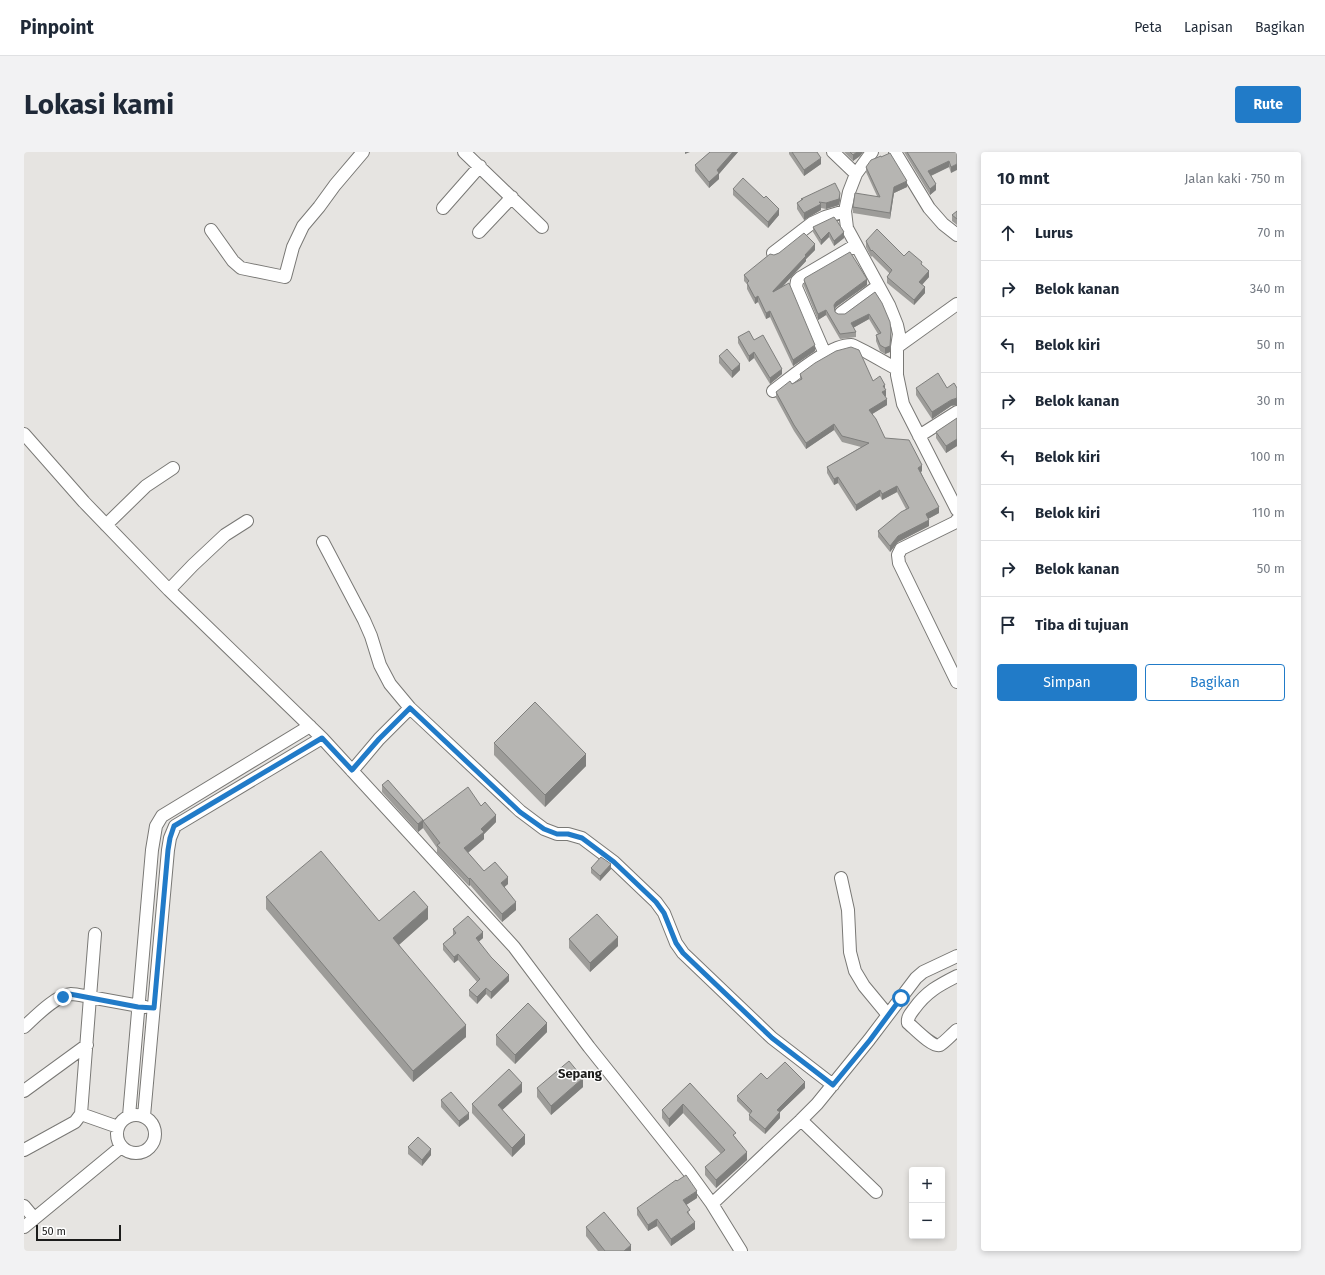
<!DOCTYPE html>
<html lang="id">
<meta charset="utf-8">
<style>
body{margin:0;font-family:"Fira Sans",sans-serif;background:#f2f2f3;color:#1f2937}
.controls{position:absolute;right:12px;bottom:12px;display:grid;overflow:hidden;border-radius:4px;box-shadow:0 2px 6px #0003}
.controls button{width:36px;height:36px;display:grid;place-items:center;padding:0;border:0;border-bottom:1px solid #e0e1e3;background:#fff;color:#1f2937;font:20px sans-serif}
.scale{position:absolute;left:12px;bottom:10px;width:85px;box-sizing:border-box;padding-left:4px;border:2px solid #1c1c1b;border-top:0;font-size:11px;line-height:14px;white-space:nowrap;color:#1c1c1b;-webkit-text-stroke:3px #fff;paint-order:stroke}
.stop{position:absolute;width:12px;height:12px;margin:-9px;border:3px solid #217bc8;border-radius:50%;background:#fff}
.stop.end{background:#217bc8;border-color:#fff;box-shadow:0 1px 4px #0008}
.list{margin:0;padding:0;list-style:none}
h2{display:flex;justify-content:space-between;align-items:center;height:52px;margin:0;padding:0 16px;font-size:17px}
h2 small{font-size:13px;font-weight:400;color:#747a83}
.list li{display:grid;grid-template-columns:26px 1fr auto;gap:12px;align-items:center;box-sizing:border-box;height:56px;padding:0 16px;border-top:1px solid #e0e1e3}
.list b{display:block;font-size:15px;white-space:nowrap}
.list em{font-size:13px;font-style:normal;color:#747a83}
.actions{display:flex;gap:8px;padding:12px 16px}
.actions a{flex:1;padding:9px 0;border:1px solid #217bc8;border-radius:4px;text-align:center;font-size:14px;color:#217bc8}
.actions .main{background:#217bc8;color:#fff}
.icon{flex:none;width:22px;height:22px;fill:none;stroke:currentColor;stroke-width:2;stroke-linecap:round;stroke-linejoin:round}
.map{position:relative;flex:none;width:933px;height:1099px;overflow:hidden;border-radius:4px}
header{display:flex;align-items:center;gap:24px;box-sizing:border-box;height:56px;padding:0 20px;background:#fff;border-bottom:1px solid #e0e1e3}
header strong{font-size:19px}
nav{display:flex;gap:22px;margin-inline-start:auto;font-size:14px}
.intro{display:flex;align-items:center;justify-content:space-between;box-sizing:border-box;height:96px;padding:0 24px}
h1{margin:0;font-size:28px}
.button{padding:10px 18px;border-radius:4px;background:#217bc8;color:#fff;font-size:14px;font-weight:700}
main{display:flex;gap:24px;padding:0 24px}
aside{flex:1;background:#fff;border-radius:4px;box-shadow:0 2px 6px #0003}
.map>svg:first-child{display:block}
</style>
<header>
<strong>Pinpoint</strong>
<nav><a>Peta</a><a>Lapisan</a><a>Bagikan</a></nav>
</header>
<div class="intro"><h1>Lokasi kami</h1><a class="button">Rute</a></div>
<main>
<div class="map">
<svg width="933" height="1099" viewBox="0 0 933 1099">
<rect width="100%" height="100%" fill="#e6e4e1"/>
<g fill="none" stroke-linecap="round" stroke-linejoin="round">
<defs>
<path id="minor" d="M440,0L518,75
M809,0L832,22
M848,0L832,22L825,40L821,59L823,76L865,153L873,173L875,182L873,195V223L879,252L933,358
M871,0L905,56L919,72L933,83
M419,56L456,14
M187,78L209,109L217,116L261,125L269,95L279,74L295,55L311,33L339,0
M455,80L488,45
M749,101L788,71L801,65L821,59
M817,161L854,134
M873,195L933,152
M801,202L772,135L773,129L776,126L832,93
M749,239C767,226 805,192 828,193C831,193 867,214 873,217
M0,282L60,350L145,438L298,586L490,795L565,895L664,1019L688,1052L717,1099
M895,284L933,260
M933,368L932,370L877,397L874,403L875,411L933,530
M82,373L122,334L149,316
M299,390L340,468L347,484L356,513L366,532L386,556L496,659L520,677L533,682H544L558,686L590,710L632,750L640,761L652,791L659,801L748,886L809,933
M145,438L169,413L201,383L223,369
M328,619L355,587L386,556
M817,726L824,758L826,800L831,819L840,834L864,863
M71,782L66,845L121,855
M933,824C915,833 902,840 890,857C887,861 883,865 884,871C890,876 909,896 916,893C922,889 928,882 933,878
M0,875C11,865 32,843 47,842C53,842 60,844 66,845L57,962L51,970L0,998
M0,939L63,893
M57,962L94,975
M93 982a19 19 0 1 1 38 0a19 19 0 1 1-38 0Z
M105,964L128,698L132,674L138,664L286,574
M120,964L144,698L146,686L151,674L298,586
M777,968L852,1040
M688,1052L777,968L793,952L845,888L892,826L899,820L933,804
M0,1054L10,1066
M0,1075L97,995"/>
</defs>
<!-- minor casing -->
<use href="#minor" stroke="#797875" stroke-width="14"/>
<!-- minor -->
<use href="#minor" stroke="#fff" stroke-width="12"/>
</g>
<!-- wall -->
<path fill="#9d9c99" d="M686,0H714L695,22V27L685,36L671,19V13Z
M765,0H793L797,12L780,24L765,2Z
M820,0H839L836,4L829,9Z
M880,0H933L927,21L925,15L907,24L912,38L906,43Z
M857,5L883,35L870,41L866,67L829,61V55L853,44L842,20V15Z
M709,37L755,63L744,76L709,43Z
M777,47L816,48L815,53L802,57L797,56V58L780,68L773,57V51L777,48Z
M933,59V73L928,69V63Z
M789,75L820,86L810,94L805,85L797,93L789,80Z
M842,89L880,104L898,113L905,125L898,133L901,141L890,153L863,131V125L866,122L848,104L847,105L842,95Z
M791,98L782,107V109L758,135L791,199L769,214L746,165L742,167L734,150L731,152L723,137V132L720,129V123L750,103L755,101Z
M780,128L843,133L812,155L811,158V160L814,162H821L851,140L867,184L866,200L861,202L856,199L852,189V183L854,182L845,167L829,176L832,180V185L816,187L802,163L794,168L780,134Z
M714,185L730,188L758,222L746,232L730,206L725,210L714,191Z
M695,204L716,218L708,226L695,211Z
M776,222L849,229L861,236L862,244L861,245L863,253L848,262L861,286L898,319L897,320L915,361L904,367L905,374L874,390L866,400L854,385V379L882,357L873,340L858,348L856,344L832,359L814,331L810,333L803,321V315L837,295L818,290L810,278L782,297L770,279L752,246V240L776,228Z
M892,236L927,254L908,267L892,243Z
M933,266V294L922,301L912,286V280Z
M470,591L562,614L521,655L470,603Z
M358,633L399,668L457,654L472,670L460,682V687L444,701L460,719L484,732L480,735L492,758L478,770L446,733L445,734L413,701V696L399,676L394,680L358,640Z
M567,716L587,717L576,729L567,721Z
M242,745L355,769L404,767L375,793L442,885L389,930L242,757Z
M429,777L459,786L454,790L485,829L467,847L462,842L453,852L445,844V838L453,830L434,808L430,811L419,798V792L429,783Z
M545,787L594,794L566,820L545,796Z
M523,880L491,912L472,893V883Z
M743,927L781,936L756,960V966L741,982L725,968V963L726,962L713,949V944Z
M666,931L712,986L723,1008L692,1036L681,1023V1015L697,1002L659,961L645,975L638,966V958Z
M559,935L527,963L513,945V936Z
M498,940L478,958L501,992L488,1005L448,961V952Z
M417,948L445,967L435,975L417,955Z
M384,995L407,1003L398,1014L384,1002Z
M673,1046L662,1053L671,1077L647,1094L633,1074L624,1079L613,1063V1056Z
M562,1075L607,1099H574L562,1084Z"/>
<!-- shaded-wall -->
<path fill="#7f7f7d" d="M661,0H666L661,2Z
M709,0H714L695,22V27L685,36V30L693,18Z
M833,0H839L836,4L829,9V3Z
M797,6V12L780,24V18Z
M925,9V15L904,25V19Z
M933,12V18L927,21V15Z
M883,29V35L870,41L866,67V61L870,35Z
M912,32V38L906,43V37Z
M816,41V48L815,53L802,57V51Z
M797,52V58L780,68V61Z
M755,57V63L744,76V70Z
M805,80V85L797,93V88Z
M820,80V86L810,94V89Z
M791,92V98L782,107V109L749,145V139Z
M905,119V125L895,136V130Z
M843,127V133L812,155L810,158V153L812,150Z
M901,135V141L890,153V148Z
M734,144V150L731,152V146Z
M802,158V163L794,168V162Z
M746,159V165L742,167V161Z
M845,162V167L827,177V171Z
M867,179L866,200L861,202V196Z
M791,193V199L769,214V208Z
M730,200V206L725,210V204Z
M716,212V218L708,226V219Z
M758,217V222L746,232V226Z
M861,233V239L862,238V244L858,246V240L859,234Z
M933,246V253L927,254L908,267V260L927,248Z
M863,247V253L845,264V258Z
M810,272V278L782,297V291Z
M933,287V294L922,301V294Z
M898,313V319L894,322V316Z
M814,325V331L810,333V327Z
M873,334V340L858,348V342Z
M856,338V344L832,359V353Z
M915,355V361L902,368V362Z
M905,368V374L874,390L866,400V394L874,384Z
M562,602V614L521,655V643Z
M472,663V670L460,682V687L440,704V696L457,677Z
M399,668V676L394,680V672Z
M587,712V717L576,729V724Z
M484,725V732L477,738V731Z
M446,726V733L445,734V727Z
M492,750V758L478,770V762Z
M404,755V767L369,798V786Z
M459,780V786L452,792V786Z
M594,785V794L566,820V811Z
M434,802V808L430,811V805Z
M485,823V829L467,847V840Z
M462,836V842L453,852V845Z
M523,871V880L491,912V903Z
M442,873V885L389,930V919Z
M559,926V935L527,963V954Z
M781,930V936L756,960V966L741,982V977L753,958Z
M498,931V940L474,962V953Z
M659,952V961L645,975V967Z
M445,961V967L435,975V969Z
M501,983V992L488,1005V996Z
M407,997V1003L398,1014V1008Z
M723,1000V1008L692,1036V1028Z
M673,1039V1046L659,1055V1048Z
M633,1067V1074L624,1079V1073Z
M671,1070V1077L647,1094V1087Z
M607,1093V1099H600Z"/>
<!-- building -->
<path fill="#b6b5b2" stroke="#7f7f7d" d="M686,0H709L693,18L695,21L685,30L671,13Z
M768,0H793L797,6L780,18Z
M826,0H833L829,3Z
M883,0H933V12L927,15L925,9L904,19L912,32L906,37Z
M866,1L883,29L870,35L866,61L829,55L831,41L856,45L842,15L847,8L857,4V5Z
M719,26L740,46L742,44L755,57L744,70L709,37Z
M811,31L816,41L815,47L802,51L795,50L797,52L780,61L773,51L779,47H777Z
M933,59V67L928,63Z
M810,65L813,69L820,80L810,89L805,80L797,88L789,75Z
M853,77L880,104L885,99L898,110L897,112L905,119L895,130L901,135L890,148L863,125L868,118L848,98L847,99L842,89Z
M780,81L791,92L781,103L782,104L749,139V140L765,131L791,193L769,208L746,159L742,161L734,144L731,146L723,131L725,129L720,123L746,102L750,103L755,101Z
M826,100L843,127L812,150L810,153L811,160L814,162H821L851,140L858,151L866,170L867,179L866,194L861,196L856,193L852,183L857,181L845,162L827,171L832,180L816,182L802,158L794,162L780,128L781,126Z
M725,179L730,188L739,183L758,217L746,226L730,200L725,204L714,185Z
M827,195L835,198L849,229L856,224L861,233L859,234L862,238L858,240L863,247L845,258L852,267L861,286L885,288L898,313L894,316L915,355L902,362L905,368L874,384L866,394L854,379L877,360L885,356L873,334L858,342L856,338L832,353L814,325L810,327L803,315L845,291L818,284L810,272L782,291L770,273L752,240L766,229L768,232L778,227L776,222L791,211L812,199Z
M703,197L716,212L708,219L695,204Z
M914,221L923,236L930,231L933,236V246L927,248L908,260L892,236Z
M933,266V287L922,294L912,280Z
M511,550L562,602L521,643L470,591Z
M364,628L399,668L394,672L358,633Z
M444,635L457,654L461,650L472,663L457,677L460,680L440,696L460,719L471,710L484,725L477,731L492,750L478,762L446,726L445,727L413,693L416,691L399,669Z
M297,699L355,769L390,739L404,755L369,786L442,873L389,919L242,745Z
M577,705L587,712L576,724L567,716Z
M573,762L594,785L566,811L545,787Z
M444,764L459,780L452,786L467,805L485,823L467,840L462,836L453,845L445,838L456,827L434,802L430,805L419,792L432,781L429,777Z
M504,851L523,871L491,903L472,883Z
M545,909L559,926L527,954L513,936Z
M761,910L781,930L753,958L756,960L741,977L725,963L728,959L713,944L737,921L743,927Z
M485,917L498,931L474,953L501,983L488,996L448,952Z
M666,931L712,981L709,983L723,1000L692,1028L681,1015L701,998L659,952L645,967L638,958Z
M427,940L445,961L435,969L417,948Z
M394,985L407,997L398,1008L384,995Z
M662,1023L673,1039L659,1048L666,1058L663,1060L671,1070L647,1087L633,1067L624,1073L613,1056L652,1028L653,1029Z
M580,1060L607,1093L600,1099H581L562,1075Z"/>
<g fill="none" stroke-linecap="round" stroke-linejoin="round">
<!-- route -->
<path stroke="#217bc8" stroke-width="5" d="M39,845L45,842L51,843L114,855L130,856L144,698L146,686L150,674L298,586L328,618L355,587L386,556L496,660L520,677L533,682H544L558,686L590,710L632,750L640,761L652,791L659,801L748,886L809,933L846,888L877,846"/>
</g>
<g text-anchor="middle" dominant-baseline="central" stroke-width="3" stroke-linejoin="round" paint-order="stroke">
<!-- quarter labels -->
<g font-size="13" font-weight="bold" fill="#1c1c1b" stroke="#fff">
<text x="556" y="921">Sepang</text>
</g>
</g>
</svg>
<div class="controls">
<button>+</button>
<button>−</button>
</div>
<div class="scale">50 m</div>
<div class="stop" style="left:877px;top:846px"></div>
<div class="stop end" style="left:39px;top:845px"></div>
</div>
<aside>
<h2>10 mnt<small>Jalan kaki · 750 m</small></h2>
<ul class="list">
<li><svg class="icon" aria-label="ahead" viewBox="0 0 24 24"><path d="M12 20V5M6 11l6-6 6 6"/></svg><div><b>Lurus</b></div><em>70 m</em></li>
<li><svg class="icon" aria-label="right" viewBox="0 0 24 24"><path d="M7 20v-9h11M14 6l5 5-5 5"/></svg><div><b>Belok kanan</b></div><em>340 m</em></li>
<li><svg class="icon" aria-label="left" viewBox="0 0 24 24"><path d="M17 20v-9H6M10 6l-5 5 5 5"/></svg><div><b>Belok kiri</b></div><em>50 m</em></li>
<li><svg class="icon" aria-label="right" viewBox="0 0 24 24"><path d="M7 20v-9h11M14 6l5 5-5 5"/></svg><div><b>Belok kanan</b></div><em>30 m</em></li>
<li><svg class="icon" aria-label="left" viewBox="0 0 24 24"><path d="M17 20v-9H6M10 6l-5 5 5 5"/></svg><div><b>Belok kiri</b></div><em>100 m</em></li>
<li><svg class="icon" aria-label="left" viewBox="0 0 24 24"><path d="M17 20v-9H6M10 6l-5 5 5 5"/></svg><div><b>Belok kiri</b></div><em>110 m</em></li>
<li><svg class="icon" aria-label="right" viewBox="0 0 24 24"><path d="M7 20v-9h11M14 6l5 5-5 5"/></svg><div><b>Belok kanan</b></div><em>50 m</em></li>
<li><svg class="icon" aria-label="arrive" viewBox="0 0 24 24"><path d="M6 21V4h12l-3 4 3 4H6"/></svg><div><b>Tiba di tujuan</b></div></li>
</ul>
<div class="actions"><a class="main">Simpan</a><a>Bagikan</a></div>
</aside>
</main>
